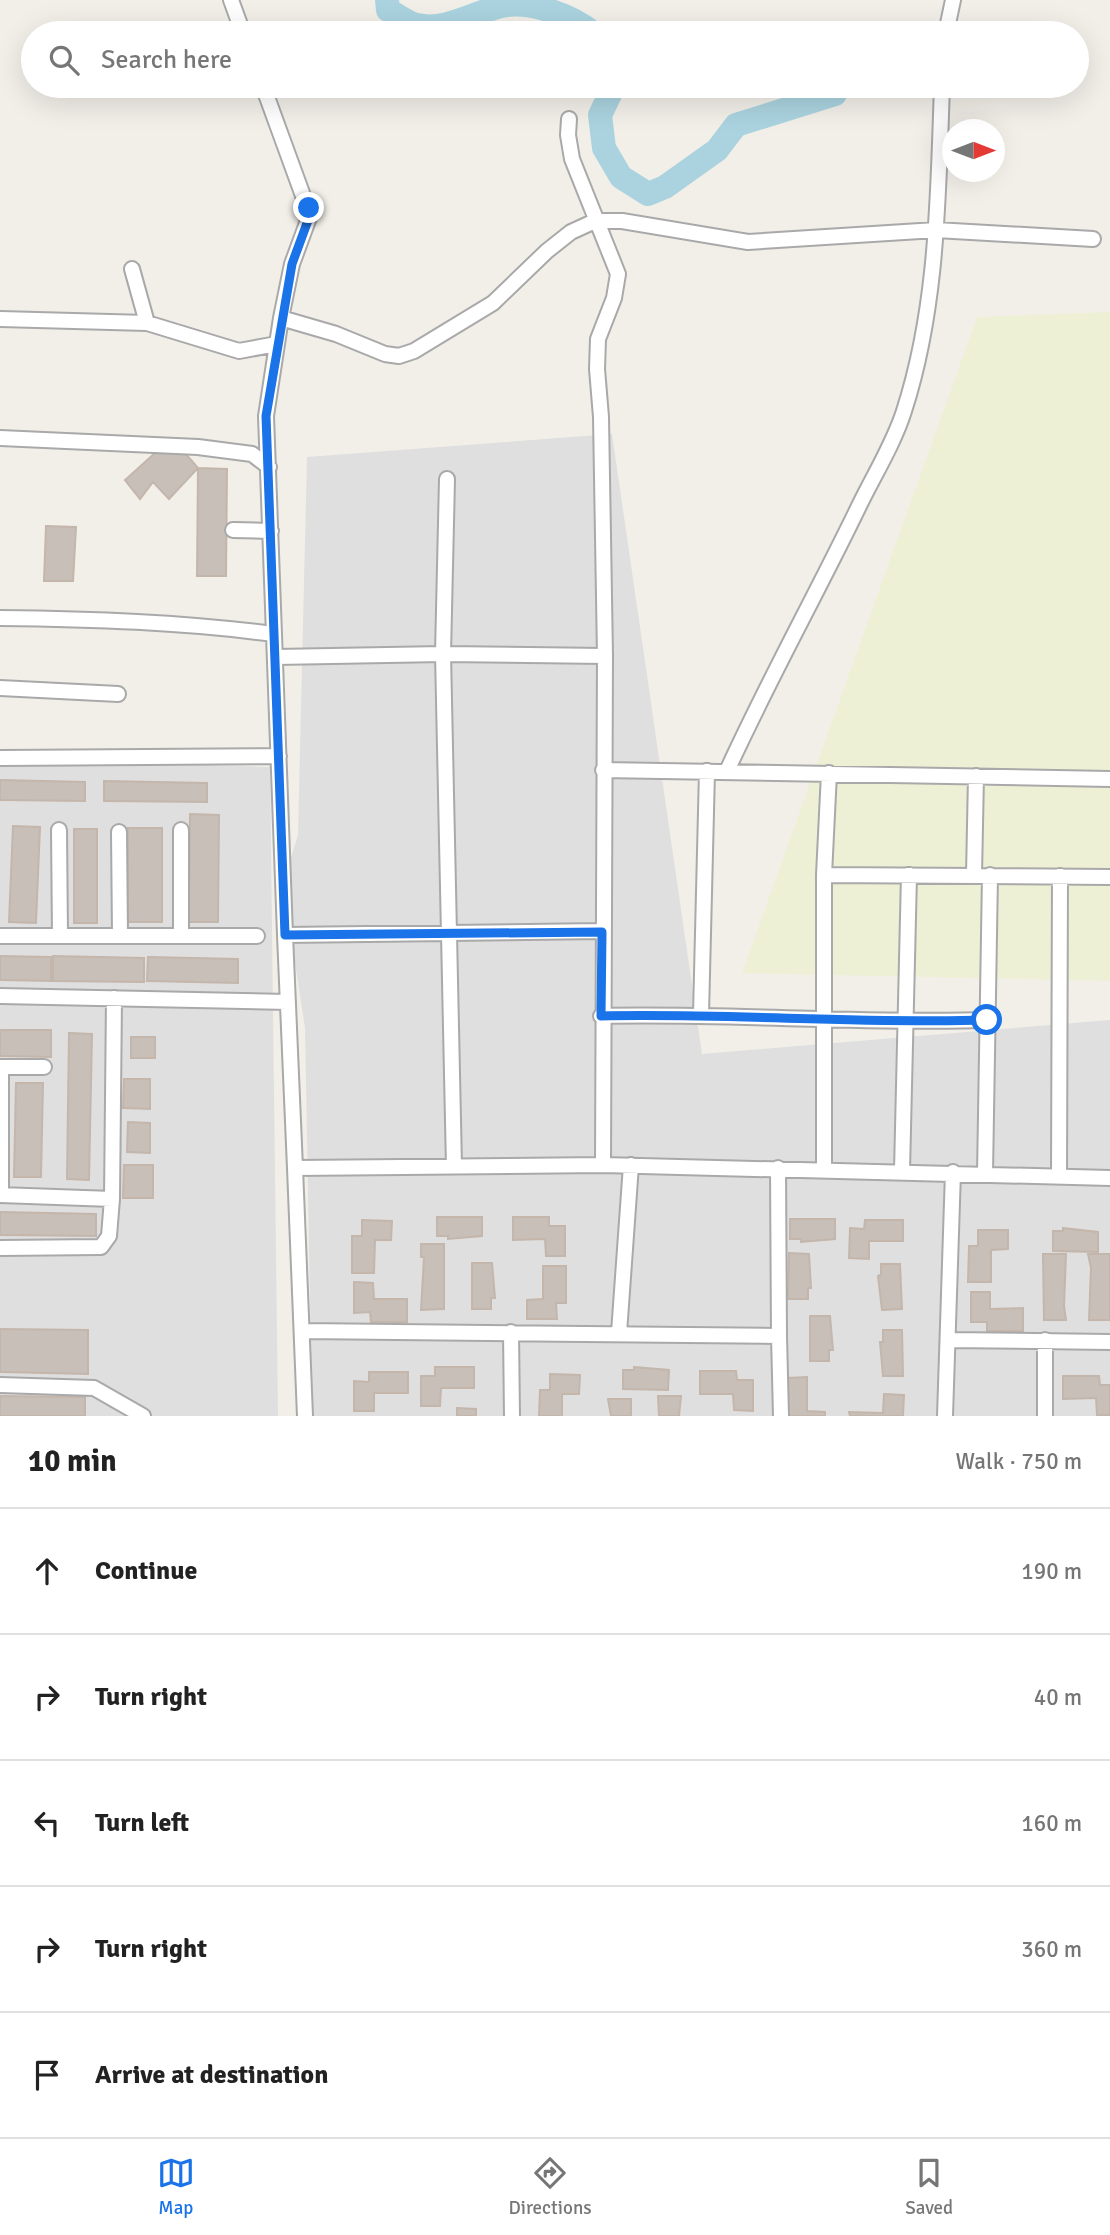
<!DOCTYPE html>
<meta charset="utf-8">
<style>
body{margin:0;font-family:Signika,sans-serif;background:#f6f6f6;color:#222}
.compass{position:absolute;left:942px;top:119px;width:63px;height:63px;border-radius:50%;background:#fff;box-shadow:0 7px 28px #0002;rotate:90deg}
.stop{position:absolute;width:21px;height:21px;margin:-16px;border:5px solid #1a73e8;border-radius:50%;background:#fff}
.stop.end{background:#1a73e8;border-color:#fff;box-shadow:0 2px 7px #0008}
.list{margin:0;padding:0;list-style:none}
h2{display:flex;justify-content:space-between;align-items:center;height:91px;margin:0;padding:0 28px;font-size:30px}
h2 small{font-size:23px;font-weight:400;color:#767676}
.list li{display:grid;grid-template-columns:46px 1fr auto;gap:21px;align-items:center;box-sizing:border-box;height:126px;padding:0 28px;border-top:2px solid #e0e0e0}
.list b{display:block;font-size:26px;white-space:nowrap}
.list em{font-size:23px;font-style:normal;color:#767676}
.icon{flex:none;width:38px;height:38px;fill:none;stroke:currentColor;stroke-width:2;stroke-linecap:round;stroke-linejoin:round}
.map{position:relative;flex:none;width:1110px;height:1416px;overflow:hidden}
.search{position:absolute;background:#fff;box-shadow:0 7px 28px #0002;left:21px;right:21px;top:21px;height:77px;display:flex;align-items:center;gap:18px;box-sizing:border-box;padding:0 24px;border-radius:38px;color:#767676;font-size:26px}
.sheet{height:721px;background:#fff}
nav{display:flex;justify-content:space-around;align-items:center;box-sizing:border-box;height:98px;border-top:2px solid #e0e0e0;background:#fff;font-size:19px;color:#767676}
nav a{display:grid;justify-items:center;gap:4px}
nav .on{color:#1a73e8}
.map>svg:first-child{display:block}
</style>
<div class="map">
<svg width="1110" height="1416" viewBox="0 0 1110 1416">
<rect width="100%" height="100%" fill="#f2efe9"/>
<!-- residential -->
<path fill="#e0dfdf" d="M612,434L702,1054L1110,1020V1416H312L305,1028L283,884L298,835L307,457Z
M0,759L270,767L278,1416H0Z"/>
<!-- farmland -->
<path fill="#eef0d5" d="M1110,312V981L742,973L977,317Z"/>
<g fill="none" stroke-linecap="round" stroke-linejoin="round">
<!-- river -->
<path stroke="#aad3df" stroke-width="24" d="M387,0L388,10C396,14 407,23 417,25C445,32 475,12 501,6C530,0 571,15 593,33
M614,86L600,115L604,148L621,177L648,194L665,187L717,150L736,125L835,94L838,86"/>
</g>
<!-- building -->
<path fill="#c7bfb8" stroke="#c4b6ab" stroke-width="2" d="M156,452L185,453L198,468L169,499L153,482L140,499L125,480Z
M198,468L227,469L226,576H197Z
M46,526L76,527L73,581H44Z
M0,780L85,782V801L0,800Z
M104,781L207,783V802L104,801Z
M190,814L219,815L218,922H189Z
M13,826L40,827L36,923L9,922Z
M128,828H162V922H128Z
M74,829H97V923H74Z
M0,956L51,957V981L0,980Z
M53,956L144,958V982L53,981Z
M148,957L238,959V983L147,981Z
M0,1030H51V1057L0,1056Z
M69,1033L92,1034L89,1180L67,1179Z
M131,1037H155V1058H131Z
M124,1079H150V1109L123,1108Z
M16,1083H43L41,1177H14Z
M128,1122L150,1123V1153L127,1152Z
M124,1165H153V1198H123Z
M0,1212L96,1214V1236L0,1235Z
M437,1217H482V1236L448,1239V1236H437Z
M513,1217H549V1226H565V1256H546L545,1239L513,1240Z
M790,1219H835V1239L801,1242V1239H790Z
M362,1220L392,1221L391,1240H375L374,1273H352V1236H362Z
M865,1220H903V1241H869V1259L849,1258L850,1228L864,1229Z
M1063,1228L1098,1232V1252L1053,1251V1231H1063Z
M978,1230H1008V1249L991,1250V1282H968L969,1246H978Z
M421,1244H444V1309L421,1310L424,1257H421Z
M789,1253L809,1254L811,1288H808V1299H788Z
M1043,1254H1066L1064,1306L1066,1320H1044Z
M1088,1254H1110V1320H1089L1091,1268Z
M472,1263H492L495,1298H491V1309H472Z
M881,1264H900L902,1309L882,1310L878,1276L881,1275Z
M543,1266H566V1303H556L557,1319H527V1300L543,1299Z
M354,1282L373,1283L374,1299H407V1322H371L370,1312L354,1313Z
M971,1292H990V1309L1023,1308V1331H987V1322H971Z
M810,1316H830L833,1350H829V1361H810Z
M0,1329L88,1330V1374L0,1372Z
M883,1330H902L903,1376H883L880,1342H883Z
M435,1367H474V1388H441L440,1406H421V1376H435Z
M634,1367L669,1370L668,1390L623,1389V1370H634Z
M700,1371H736L737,1380H753V1411L734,1410L733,1394H700Z
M369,1372H408V1393H374V1411H354V1381L369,1382Z
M550,1374L580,1375L579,1394H562V1416H539L540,1390H550Z
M1063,1376H1099L1100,1385H1110V1415H1097L1096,1398L1063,1399Z
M807,1377V1411L825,1412V1416H786V1378Z
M884,1394L904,1395L903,1416H850L849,1412L883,1413Z
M0,1396L85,1397V1416H0Z
M658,1396H681L679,1416H659Z
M608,1399H631V1416H611Z
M457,1408L476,1409V1416H457Z"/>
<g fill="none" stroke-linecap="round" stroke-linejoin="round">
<defs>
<path id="minor" d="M231,0L243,33
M946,33L953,0
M263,86L310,215L292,264L281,318L336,334L385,354L399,356L414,351L493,303L547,251L571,232L595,221H622L748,242L936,230L1093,239
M569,119L568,135L572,159L618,274L614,298L598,339L597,369L601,417L605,656L603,1165
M132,269L147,323
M281,318L266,416L285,935
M0,319L147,323L239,351L277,344
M0,438L198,447L252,454L269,467
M447,479L443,654L454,1167
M233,530L271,531
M0,618C92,619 182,622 273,634
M276,657L443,654L605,656
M0,688L118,694
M0,758L279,756
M603,770L1110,779
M727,771C768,681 816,595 859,506C874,475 894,443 904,411C938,306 938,194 942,86
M59,830L60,936
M181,830V935
M119,832L120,936
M824,875L1110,877
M974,875L976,776
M0,936H257
M0,996L288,1002
M701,1014L707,771
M601,1016C730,1013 859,1024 987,1020
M0,1067H44
M295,1168L285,935L602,931
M778,1168L779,1336
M824,1169V875L829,773
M902,1171L909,875
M985,1174L990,875
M1059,1177L1060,876
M0,1195L112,1199L114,998
M1,1195V1067
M0,1248L101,1247L109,1236L112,1199
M304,1331L779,1336L781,1416
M511,1332L512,1416
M619,1333L631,1165
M948,1340L1110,1342
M0,1385L94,1388L143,1416
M305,1416L295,1168L603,1165L1110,1178
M945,1416L953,1172
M1045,1416V1340"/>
</defs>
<!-- minor casing -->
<use href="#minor" stroke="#a9a9a9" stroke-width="18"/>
<!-- minor -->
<use href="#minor" stroke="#fff" stroke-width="14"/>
</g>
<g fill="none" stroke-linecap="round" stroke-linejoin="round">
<!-- route -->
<path stroke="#1a73e8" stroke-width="9" d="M309,208L310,215L292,264L266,416L285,935L602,932L601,1016C730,1013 859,1024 987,1020"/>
</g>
</svg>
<svg class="compass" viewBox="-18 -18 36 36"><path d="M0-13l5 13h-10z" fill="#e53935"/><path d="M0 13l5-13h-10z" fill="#767676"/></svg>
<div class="stop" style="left:987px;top:1020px"></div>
<div class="stop end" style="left:309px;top:208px"></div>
<div class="search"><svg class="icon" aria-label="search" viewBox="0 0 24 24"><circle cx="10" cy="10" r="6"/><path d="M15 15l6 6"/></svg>Search here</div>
</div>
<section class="sheet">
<h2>10 min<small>Walk · 750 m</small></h2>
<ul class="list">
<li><svg class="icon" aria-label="ahead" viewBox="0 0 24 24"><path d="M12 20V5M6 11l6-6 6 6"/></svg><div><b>Continue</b></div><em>190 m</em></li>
<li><svg class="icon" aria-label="right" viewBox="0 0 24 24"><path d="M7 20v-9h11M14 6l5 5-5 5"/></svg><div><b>Turn right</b></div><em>40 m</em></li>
<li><svg class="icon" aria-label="left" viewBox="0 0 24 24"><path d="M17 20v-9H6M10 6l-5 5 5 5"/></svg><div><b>Turn left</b></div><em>160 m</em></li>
<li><svg class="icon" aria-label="right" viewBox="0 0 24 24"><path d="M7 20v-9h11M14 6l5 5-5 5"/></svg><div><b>Turn right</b></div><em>360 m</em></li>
<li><svg class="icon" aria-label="arrive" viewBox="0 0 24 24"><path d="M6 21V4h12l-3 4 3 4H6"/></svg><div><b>Arrive at destination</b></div></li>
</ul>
</section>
<nav>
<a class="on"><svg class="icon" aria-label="map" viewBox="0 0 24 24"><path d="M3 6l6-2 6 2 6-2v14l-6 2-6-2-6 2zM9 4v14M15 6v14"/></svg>Map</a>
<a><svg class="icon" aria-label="directions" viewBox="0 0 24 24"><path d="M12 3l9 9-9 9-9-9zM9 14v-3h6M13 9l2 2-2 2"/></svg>Directions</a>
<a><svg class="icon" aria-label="saved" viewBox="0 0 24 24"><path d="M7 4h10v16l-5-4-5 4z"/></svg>Saved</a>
</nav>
